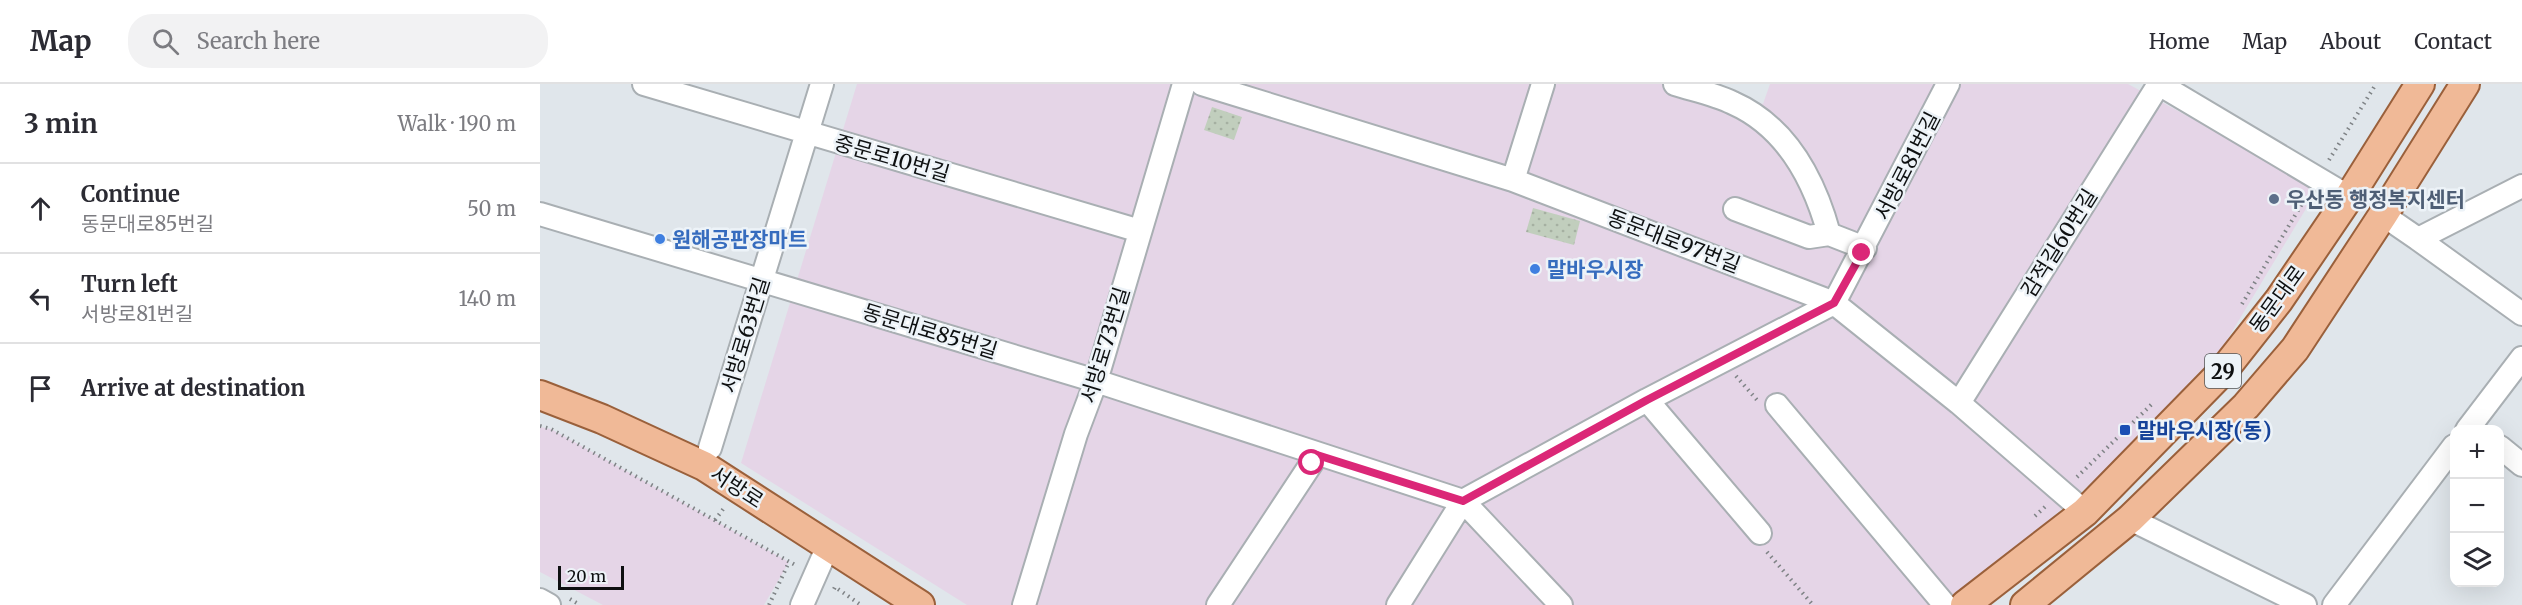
<!DOCTYPE html>
<meta charset="utf-8">
<style>
body{margin:0;font-family:Merriweather,"Noto Sans KR",serif;background:#f2f2f3;color:#2b2b33}
.controls{position:absolute;right:18px;bottom:18px;display:grid;overflow:hidden;border-radius:12px;box-shadow:0 6px 24px #0002}
.controls button{width:54px;height:54px;display:grid;place-items:center;padding:0;border:0;border-bottom:2px solid #e1e1e2;background:#fff;color:#2b2b33;font:30px sans-serif}
.scale{position:absolute;left:18px;bottom:15px;width:66px;box-sizing:border-box;padding-left:6px;border:3px solid #0e1011;border-top:0;font-size:16px;line-height:21px;white-space:nowrap;color:#0e1011;-webkit-text-stroke:4px #edf3f8;paint-order:stroke}
.stop{position:absolute;width:18px;height:18px;margin:-14px;border:4px solid #db2777;border-radius:50%;background:#fff}
.stop.end{background:#db2777;border-color:#fff;box-shadow:0 2px 6px #0008}
.list{margin:0;padding:0;list-style:none}
h2{display:flex;justify-content:space-between;align-items:center;height:78px;margin:0;padding:0 24px;font-size:26px}
h2 small{font-size:20px;font-weight:400;color:#7c7c81}
.list li{display:grid;grid-template-columns:39px 1fr auto;gap:18px;align-items:center;box-sizing:border-box;height:90px;padding:0 24px;border-top:2px solid #e1e1e2}
.list b{display:block;font-size:22px;white-space:nowrap}
.list p{margin:0;font-size:20px;white-space:nowrap;color:#7c7c81}
.list em{font-size:20px;font-style:normal;color:#7c7c81}
.icon{flex:none;width:33px;height:33px;fill:none;stroke:currentColor;stroke-width:2;stroke-linecap:round;stroke-linejoin:round}
.map{position:relative;flex:none;width:1982px;height:521px;overflow:hidden}
header{display:flex;align-items:center;gap:36px;box-sizing:border-box;height:84px;padding:0 30px;background:#fff;border-bottom:2px solid #e1e1e2}
header strong{font-size:28px}
nav{display:flex;gap:33px;margin-inline-start:auto;font-size:21px}
.search{width:420px;height:54px;background:#f2f2f3;display:flex;align-items:center;gap:15px;box-sizing:border-box;padding:0 21px;border-radius:24px;color:#7c7c81;font-size:22px}
main{display:flex}
aside{flex:1;background:#fff}
.map>svg:first-child{display:block}
</style>
<header>
<strong>Map</strong>
<div class="search"><svg class="icon" aria-label="search" viewBox="0 0 24 24"><circle cx="10" cy="10" r="6"/><path d="M15 15l6 6"/></svg>Search here</div>
<nav><a>Home</a><a>Map</a><a>About</a><a>Contact</a></nav>
</header>
<main>
<aside>
<h2>3 min<small>Walk · 190 m</small></h2>
<ul class="list">
<li><svg class="icon" aria-label="ahead" viewBox="0 0 24 24"><path d="M12 20V5M6 11l6-6 6 6"/></svg><div><b>Continue</b><p>동문대로85번길</p></div><em>50 m</em></li>
<li><svg class="icon" aria-label="left" viewBox="0 0 24 24"><path d="M17 20v-9H6M10 6l-5 5 5 5"/></svg><div><b>Turn left</b><p>서방로81번길</p></div><em>140 m</em></li>
<li><svg class="icon" aria-label="arrive" viewBox="0 0 24 24"><path d="M6 21V4h12l-3 4 3 4H6"/></svg><div><b>Arrive at destination</b></div></li>
</ul>
</aside>
<div class="map">
<svg width="1982" height="521" viewBox="0 0 1982 521">
<defs>
<pattern id="grass-dots" width="8" height="8" patternUnits="userSpaceOnUse" patternTransform="scale(1.5)"><rect width="8" height="8" fill="#c1cebd"/><path d="M2 2h.1M6 6h.1" fill="none" stroke="#a5b0a1" stroke-width="1.8" stroke-linecap="round"/></pattern>
</defs>
<rect width="100%" height="100%" fill="#e0e6eb"/>
<!-- commercial -->
<path fill="#e5d5e7" d="M317,0H1158L1223,20L1230,0H1588L1779,103L1681,266L1559,392L1492,451L1407,521H427L201,379Z
M0,343L11,345L249,478L224,521H63L0,488Z"/>
<!-- grass -->
<path fill="url(#grass-dots)" d="M672,23L702,33L694,56L664,46Z
M993,124L1040,137L1034,161L986,148Z"/>
<g fill="none" stroke-linecap="round" stroke-linejoin="round">
<defs>
<path id="minor" d="M104,0L600,147
M662,0L973,96L1294,219L1419,319L1545,428
M1135,0C1154,6 1175,10 1193,19C1247,43 1274,95 1289,150L1325,164
M1619,0L1809,113
M973,96L1003,0
M1195,125L1269,153L1289,150
M0,130L556,297L923,417L1021,521
M1843,131L1878,155L1982,102
M1878,155L1982,230
M1107,316L1220,449
M1419,319L1619,0
M1237,321L1405,521
M1927,346L1982,274
M1960,363L1982,381
M170,364L282,0
M1590,435L1765,521
M0,516L9,521
M262,521L288,462
M484,521L536,350L556,297L644,0
M678,521L777,371
M858,521L923,417L1107,316L1294,219L1408,0
M1794,521L1914,362"/>
<path id="major" d="M0,311L62,335L164,382L380,521
M1425,521L1545,428L1683,287L1739,216L1809,113L1880,0
M1485,521L1590,435L1706,322L1755,265L1843,131L1925,0"/>
</defs>
<!-- minor casing -->
<use href="#minor" stroke="#a9afb3" stroke-width="26"/>
<!-- major casing -->
<use href="#major" stroke="#9a603b" stroke-width="32"/>
<!-- path -->
<path stroke="#7f8386" stroke-width="4" stroke-dasharray="1.5 4.5" stroke-linecap="butt" d="M1789,76L1836,0
M1702,220L1766,113
M1196,292L1217,316
M0,342L11,345L257,482
M1537,393L1613,319
M1495,432L1507,421
M175,436L184,424
M1227,468L1273,521
M294,505L295,503L321,521
M30,515L40,521
M229,521L249,478"/>
<!-- minor -->
<use href="#minor" stroke="#fff" stroke-width="22"/>
<!-- major -->
<use href="#major" stroke="#f0b997" stroke-width="28"/>
</g>
<g fill="none" stroke-linecap="round" stroke-linejoin="round">
<!-- route -->
<path stroke="#db2777" stroke-width="8" d="M772,379L777,371L923,417L1107,316L1294,219L1322,169"/>
</g>
<!-- markers -->
<circle fill="#5c6f8a" stroke="#edf3f8" stroke-width="2" cx="1734" cy="115" r="6"/>
<g fill="#3f7fe0" stroke="#edf3f8" stroke-width="2">
<circle cx="120" cy="155" r="6"/>
<circle cx="995" cy="185" r="6"/>
</g>
<rect fill="#1a4fb4" stroke="#edf3f8" stroke-width="2" x="1579" y="340" width="12" height="12" rx="3"/>
<g text-anchor="middle" dominant-baseline="central" stroke-width="5" stroke-linejoin="round" paint-order="stroke">
<!-- shield labels -->
<rect fill="#edf3f8" stroke="#515456" stroke-width="1.5" x="1665" y="270" width="36" height="34" rx="4.5"/>
<g font-size="20" font-weight="bold" fill="#0e1011">
<text x="1683" y="287">29</text>
</g>
<!-- street labels -->
<g font-size="21" fill="#0e1011" stroke="#edf3f8">
<text transform="translate(352 74) rotate(16)">중문로10번길</text>
<text transform="translate(1367 82) rotate(-63)">서방로81번길</text>
<text transform="translate(1134 157) rotate(21)">동문대로97번길</text>
<text transform="translate(1519 159) rotate(-58)">감적길60번길</text>
<text transform="translate(1737 215) rotate(-54)">동문대로</text>
<text transform="translate(390 247) rotate(17)">동문대로85번길</text>
<text transform="translate(205 251) rotate(-73)">서방로63번길</text>
<text transform="translate(565 261) rotate(-73)">서방로73번길</text>
<text transform="translate(197 403) rotate(33)">서방로</text>
</g>
<!-- service labels -->
<g font-size="21" font-weight="bold" fill="#4e5e75" stroke="#edf3f8" text-anchor="start">
<text x="1746" y="115">우산동 행정복지센터</text>
</g>
<!-- shop labels -->
<g font-size="21" font-weight="bold" fill="#366cbe" stroke="#edf3f8" text-anchor="start">
<text x="132" y="155">원해공판장마트</text>
<text x="1007" y="185">말바우시장</text>
</g>
<!-- transit labels -->
<g font-size="21" font-weight="bold" fill="#164399" stroke="#edf3f8" text-anchor="start">
<text x="1597" y="346">말바우시장(동)</text>
</g>
</g>
</svg>
<div class="controls">
<button>+</button>
<button>−</button>
<button><svg class="icon" aria-label="layers" viewBox="0 0 24 24"><path d="M12 4l9 5-9 5-9-5zM3 14l9 5 9-5"/></svg></button>
</div>
<div class="scale">20 m</div>
<div class="stop" style="left:772px;top:379px"></div>
<div class="stop end" style="left:1322px;top:169px"></div>
</div>
</main>
